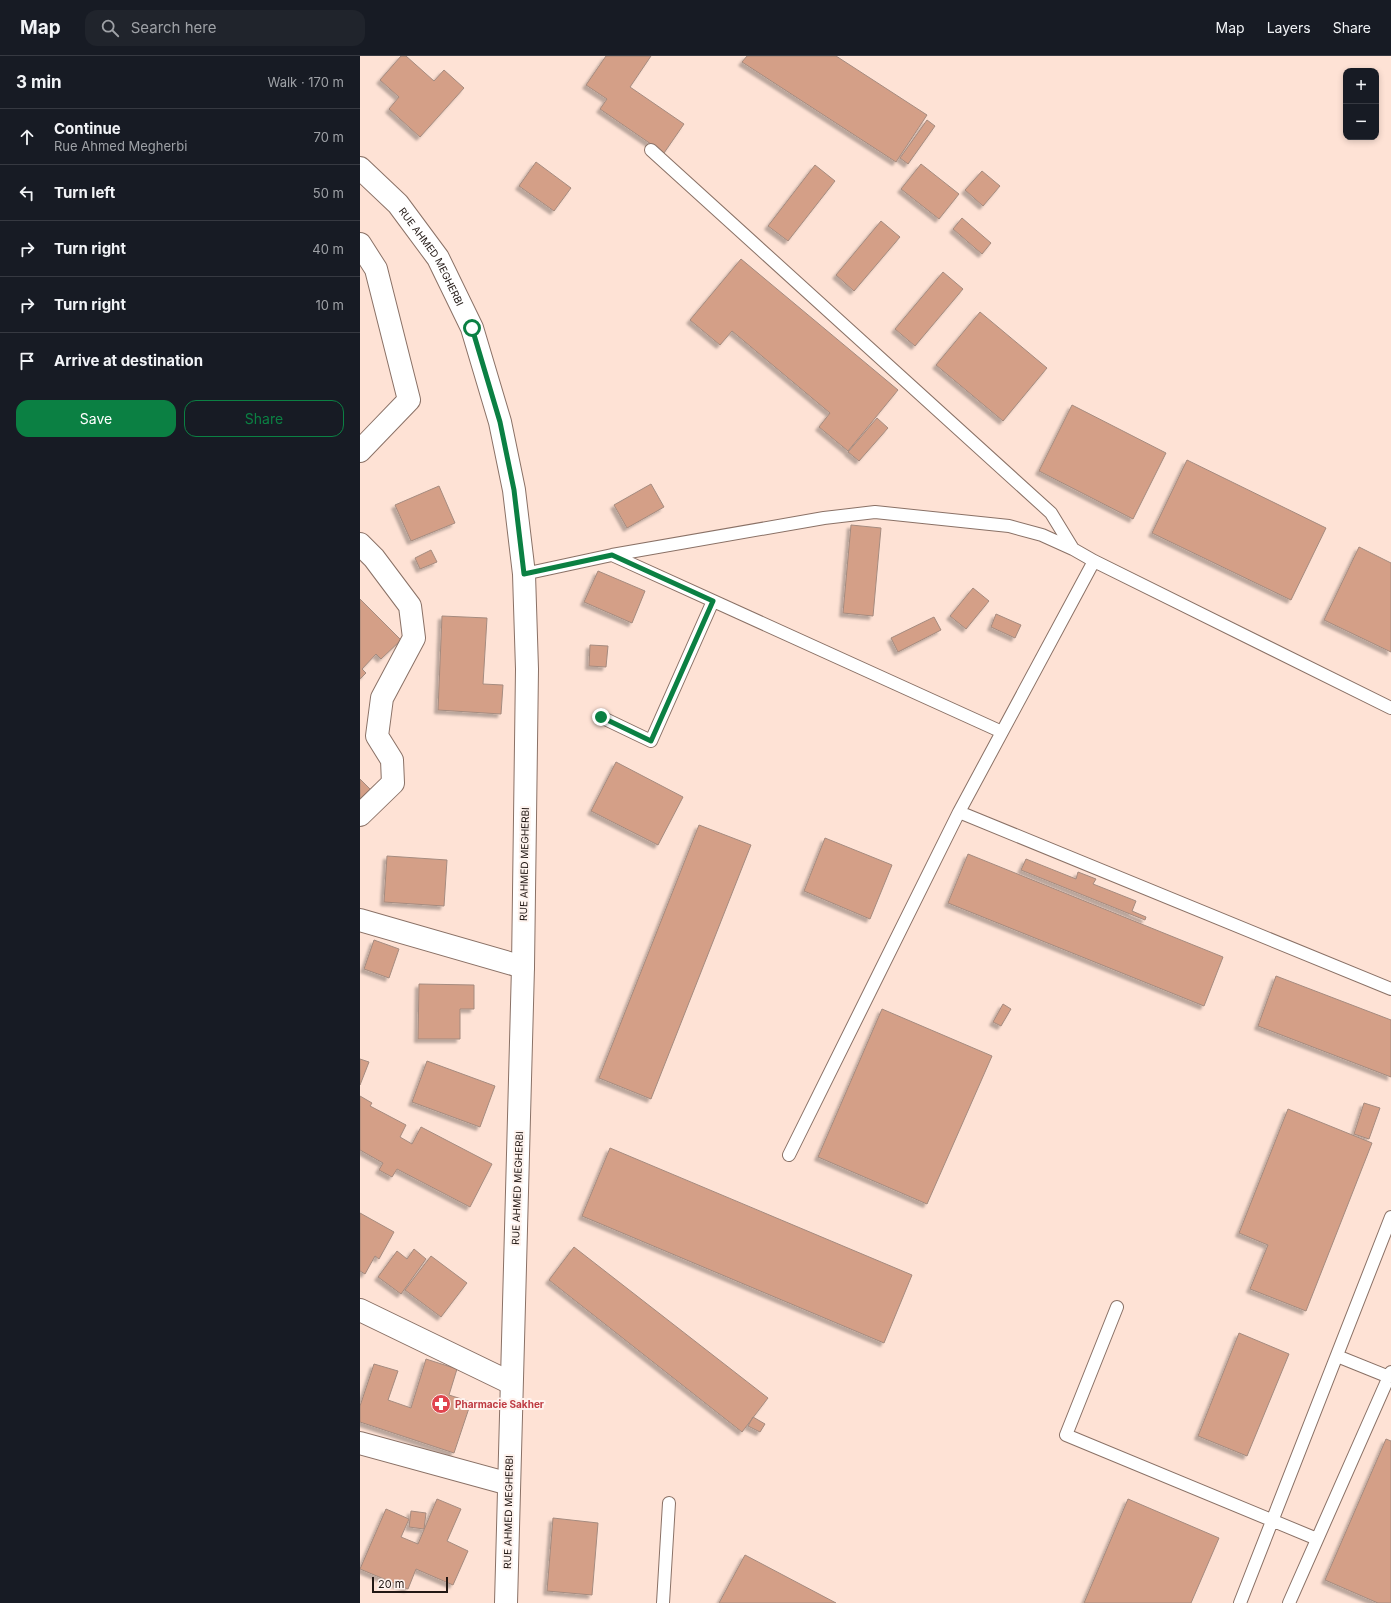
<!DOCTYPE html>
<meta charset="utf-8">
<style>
body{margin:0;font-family:Inter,sans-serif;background:#20242c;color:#f1f3f6}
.controls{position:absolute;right:12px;top:12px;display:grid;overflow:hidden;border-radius:8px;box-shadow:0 2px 6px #0003}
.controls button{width:36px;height:36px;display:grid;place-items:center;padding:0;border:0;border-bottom:1px solid #363941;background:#171b24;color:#f1f3f6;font:20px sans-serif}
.scale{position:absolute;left:12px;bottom:10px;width:76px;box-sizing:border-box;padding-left:4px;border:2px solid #221814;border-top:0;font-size:11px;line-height:14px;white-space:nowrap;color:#221814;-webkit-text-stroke:3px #fef3ee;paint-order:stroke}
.stop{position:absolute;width:12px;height:12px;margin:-9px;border:3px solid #0b8043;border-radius:50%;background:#fff}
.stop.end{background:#0b8043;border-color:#fff;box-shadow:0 1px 4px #0008}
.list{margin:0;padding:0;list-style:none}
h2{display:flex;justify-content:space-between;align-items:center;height:52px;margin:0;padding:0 16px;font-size:17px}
h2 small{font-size:13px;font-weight:400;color:#9ea1a6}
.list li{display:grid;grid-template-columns:26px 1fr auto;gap:12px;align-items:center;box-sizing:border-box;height:56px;padding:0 16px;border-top:1px solid #363941}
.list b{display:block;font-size:15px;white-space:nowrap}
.list p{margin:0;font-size:13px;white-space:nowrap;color:#9ea1a6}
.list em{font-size:13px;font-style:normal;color:#9ea1a6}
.actions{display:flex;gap:8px;padding:12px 16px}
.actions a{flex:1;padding:9px 0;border:1px solid #0b8043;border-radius:12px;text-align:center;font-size:14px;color:#0b8043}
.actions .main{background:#0b8043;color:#fff}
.icon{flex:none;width:22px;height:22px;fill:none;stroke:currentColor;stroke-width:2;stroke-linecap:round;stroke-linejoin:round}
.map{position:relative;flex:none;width:1031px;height:1547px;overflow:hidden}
header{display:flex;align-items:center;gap:24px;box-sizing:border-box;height:56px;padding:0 20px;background:#171b24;border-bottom:1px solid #363941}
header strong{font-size:19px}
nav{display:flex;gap:22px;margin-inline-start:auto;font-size:14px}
.search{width:280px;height:36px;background:#20242c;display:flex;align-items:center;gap:10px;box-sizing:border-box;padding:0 14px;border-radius:12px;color:#9ea1a6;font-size:15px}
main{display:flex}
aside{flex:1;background:#171b24}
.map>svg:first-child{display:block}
</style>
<header>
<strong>Map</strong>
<div class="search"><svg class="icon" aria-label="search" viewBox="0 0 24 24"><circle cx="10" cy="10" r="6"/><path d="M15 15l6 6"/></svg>Search here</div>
<nav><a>Map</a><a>Layers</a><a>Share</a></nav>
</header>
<main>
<aside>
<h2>3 min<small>Walk · 170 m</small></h2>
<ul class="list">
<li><svg class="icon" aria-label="ahead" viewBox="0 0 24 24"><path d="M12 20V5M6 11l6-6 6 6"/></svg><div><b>Continue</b><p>Rue Ahmed Megherbi</p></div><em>70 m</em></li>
<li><svg class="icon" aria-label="left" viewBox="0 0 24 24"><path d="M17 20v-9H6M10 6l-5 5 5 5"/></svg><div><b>Turn left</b></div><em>50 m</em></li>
<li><svg class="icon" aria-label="right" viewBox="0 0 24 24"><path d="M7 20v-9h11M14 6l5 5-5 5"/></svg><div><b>Turn right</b></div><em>40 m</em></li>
<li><svg class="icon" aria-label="right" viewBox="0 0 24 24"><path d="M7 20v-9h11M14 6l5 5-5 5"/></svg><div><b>Turn right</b></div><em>10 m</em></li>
<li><svg class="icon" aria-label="arrive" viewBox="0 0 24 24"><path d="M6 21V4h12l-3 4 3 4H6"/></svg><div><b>Arrive at destination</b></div></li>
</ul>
<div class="actions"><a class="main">Save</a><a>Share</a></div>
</aside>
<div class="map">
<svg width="1031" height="1547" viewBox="0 0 1031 1547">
<defs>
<filter id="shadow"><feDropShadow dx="-3.5" dy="3.5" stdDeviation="1" flood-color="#0004"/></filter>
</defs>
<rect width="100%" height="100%" fill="#fee2d5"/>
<!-- building -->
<path fill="#d49f87" stroke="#a58b7f" filter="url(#shadow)" d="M41,0H46L74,25L84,14L104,32L60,81L29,53L39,41L20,24Z
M246,0H291L270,31L324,68L304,97L240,53L247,43L226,29Z
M387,0H476L567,59L536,106L382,6Z
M567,64L575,70L548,108L540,102Z
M176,106L211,132L194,155L159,130Z
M561,108L599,138L579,163L541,133Z
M455,109L475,125L428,185L408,170Z
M622,115L640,130L623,150L605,134Z
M602,162L631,187L622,198L593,173Z
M521,165L540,181L494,235L476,219Z
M381,203L538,334L488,395L459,371L470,357L372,275L360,289L330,264Z
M583,216L603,233L555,290L535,273Z
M620,256L687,312L643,365L576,309Z
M712,349L806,397L773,463L679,415Z
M517,362L528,372L499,405L488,396Z
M827,404L966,472L931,544L792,477Z
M291,428L304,451L267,472L254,449Z
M79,430L95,467L51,485L35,449Z
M491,469L521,472L513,560L483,557Z
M999,491L1031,507V596L964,564Z
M71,494L77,506L60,513L55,502Z
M238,515L285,535L272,567L224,546Z
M613,532L629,545L606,573L590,560Z
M0,543L41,584L21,603L16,598L2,613L6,617L0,623Z
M636,558L661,569L655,582L631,571Z
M82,560L127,562L123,628L143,629L141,658L78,654Z
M574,561L581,574L538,596L531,582Z
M230,589L248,590L246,611L229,610Z
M256,706L323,741L298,789L231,755Z
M0,723L11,734L0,745Z
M339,769L391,789L291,1043L239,1022Z
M465,782L532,809L510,863L444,835Z
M608,798L863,901L844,950L588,847Z
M27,800L87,804L84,850L24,846Z
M666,803L716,823L718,816L736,823L733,828L776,845L772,855L786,861L785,864L661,814Z
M14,884L39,893L29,922L4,913Z
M916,920L1031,964V1021L898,970Z
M59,928L114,929V953H100V983H58Z
M643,948L651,953L641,970L633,966Z
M522,953L632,1000L567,1148L458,1101Z
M0,1003L9,1006L0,1029Z
M67,1005L135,1030L120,1071L52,1046Z
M0,1040L12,1047L10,1050L46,1069L40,1081L52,1088L61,1071L132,1108L110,1151L37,1113L32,1121L19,1114L23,1107L0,1094Z
M1004,1047L1020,1052L1009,1083L994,1078Z
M928,1053L1012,1087L946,1255L890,1233L908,1189L879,1177Z
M250,1092L552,1219L524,1287L222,1160Z
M0,1157L34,1176L19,1203L15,1200L5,1218L0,1215Z
M214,1191L408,1342L382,1376L189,1224Z
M54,1193L66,1203L41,1238L18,1221L37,1195L47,1203Z
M71,1200L107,1227L81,1261L45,1234Z
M879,1277L929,1298L887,1400L838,1380Z
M66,1303L97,1313L89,1339L111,1346L94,1397L0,1366V1350L14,1308L38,1315L28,1344L51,1352Z
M393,1361L405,1368L400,1376L388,1370Z
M1026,1383L1031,1385V1547H1018L965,1524Z
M77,1443L101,1453L87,1485L108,1495L93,1529L56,1513L48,1533L0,1513L26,1453L49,1463L41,1481L58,1488Z
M768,1443L859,1482L831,1547H724Z
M51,1455L66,1457L64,1473L49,1471Z
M193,1462L238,1467L232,1539L187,1535Z
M385,1499L476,1547H359Z"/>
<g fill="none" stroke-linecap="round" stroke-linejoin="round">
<defs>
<path id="service" d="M291,94L691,457L713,493
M252,499L642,676
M164,518L252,499L464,462L515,456L649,470L682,479L713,493L734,505L1031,652
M241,661L291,685L353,545
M599,756L1031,933
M429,1099L599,756L734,505
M757,1251L706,1379L957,1483
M977,1300L1029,1321
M303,1547L309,1447
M880,1547L1031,1161
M929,1547L1031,1316"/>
<path id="minor" d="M0,188L16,213L49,344L0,395
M0,488L14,502L50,550L54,582L22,642L17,680L32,704L33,727L0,759
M0,864L163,911
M0,1254L151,1327
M0,1387L149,1428"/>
<g id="secondary">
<path id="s1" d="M0,112L38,148L78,202L112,272L140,366L154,434L164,518L167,613L163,911L146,1547"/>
</g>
</defs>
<!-- service casing -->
<use href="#service" stroke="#8a7166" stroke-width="14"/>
<!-- minor casing -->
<use href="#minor" stroke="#8a7166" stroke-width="24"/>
<!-- secondary casing -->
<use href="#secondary" stroke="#8a7166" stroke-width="24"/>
<!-- service -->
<use href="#service" stroke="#fff" stroke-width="12"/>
<!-- minor -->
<use href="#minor" stroke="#fff" stroke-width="22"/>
<!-- secondary -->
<use href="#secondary" stroke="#fff" stroke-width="22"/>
</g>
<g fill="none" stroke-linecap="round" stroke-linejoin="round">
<!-- route -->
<path stroke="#0b8043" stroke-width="5" d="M112,272L140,366L154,434L164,518L252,499L353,545L291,685L241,661"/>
</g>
<!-- icons -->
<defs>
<symbol id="pharmacy-disc" viewBox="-11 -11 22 22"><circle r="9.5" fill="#e0444e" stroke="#fef3ee"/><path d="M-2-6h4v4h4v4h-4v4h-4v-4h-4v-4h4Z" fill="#fff"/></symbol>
</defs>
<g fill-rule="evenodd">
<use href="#pharmacy-disc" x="70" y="1337" width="22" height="22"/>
</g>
<g text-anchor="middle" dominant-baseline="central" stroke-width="4" stroke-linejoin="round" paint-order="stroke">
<!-- street labels -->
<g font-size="10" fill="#221814" stroke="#fef3ee">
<text stroke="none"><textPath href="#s1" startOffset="115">RUE AHMED MEGHERBI</textPath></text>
<text transform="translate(164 808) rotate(-89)">RUE AHMED MEGHERBI</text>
<text transform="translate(157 1132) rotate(-88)">RUE AHMED MEGHERBI</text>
<text transform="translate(148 1456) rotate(-89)">RUE AHMED MEGHERBI</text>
</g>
<!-- health labels -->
<g font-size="10" font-weight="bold" fill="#be3a42" stroke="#fef3ee" text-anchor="start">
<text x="95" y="1348">Pharmacie Sakher</text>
</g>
</g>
</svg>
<div class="controls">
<button>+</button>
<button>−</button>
</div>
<div class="scale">20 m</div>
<div class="stop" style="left:112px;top:272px"></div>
<div class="stop end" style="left:241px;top:661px"></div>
</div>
</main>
